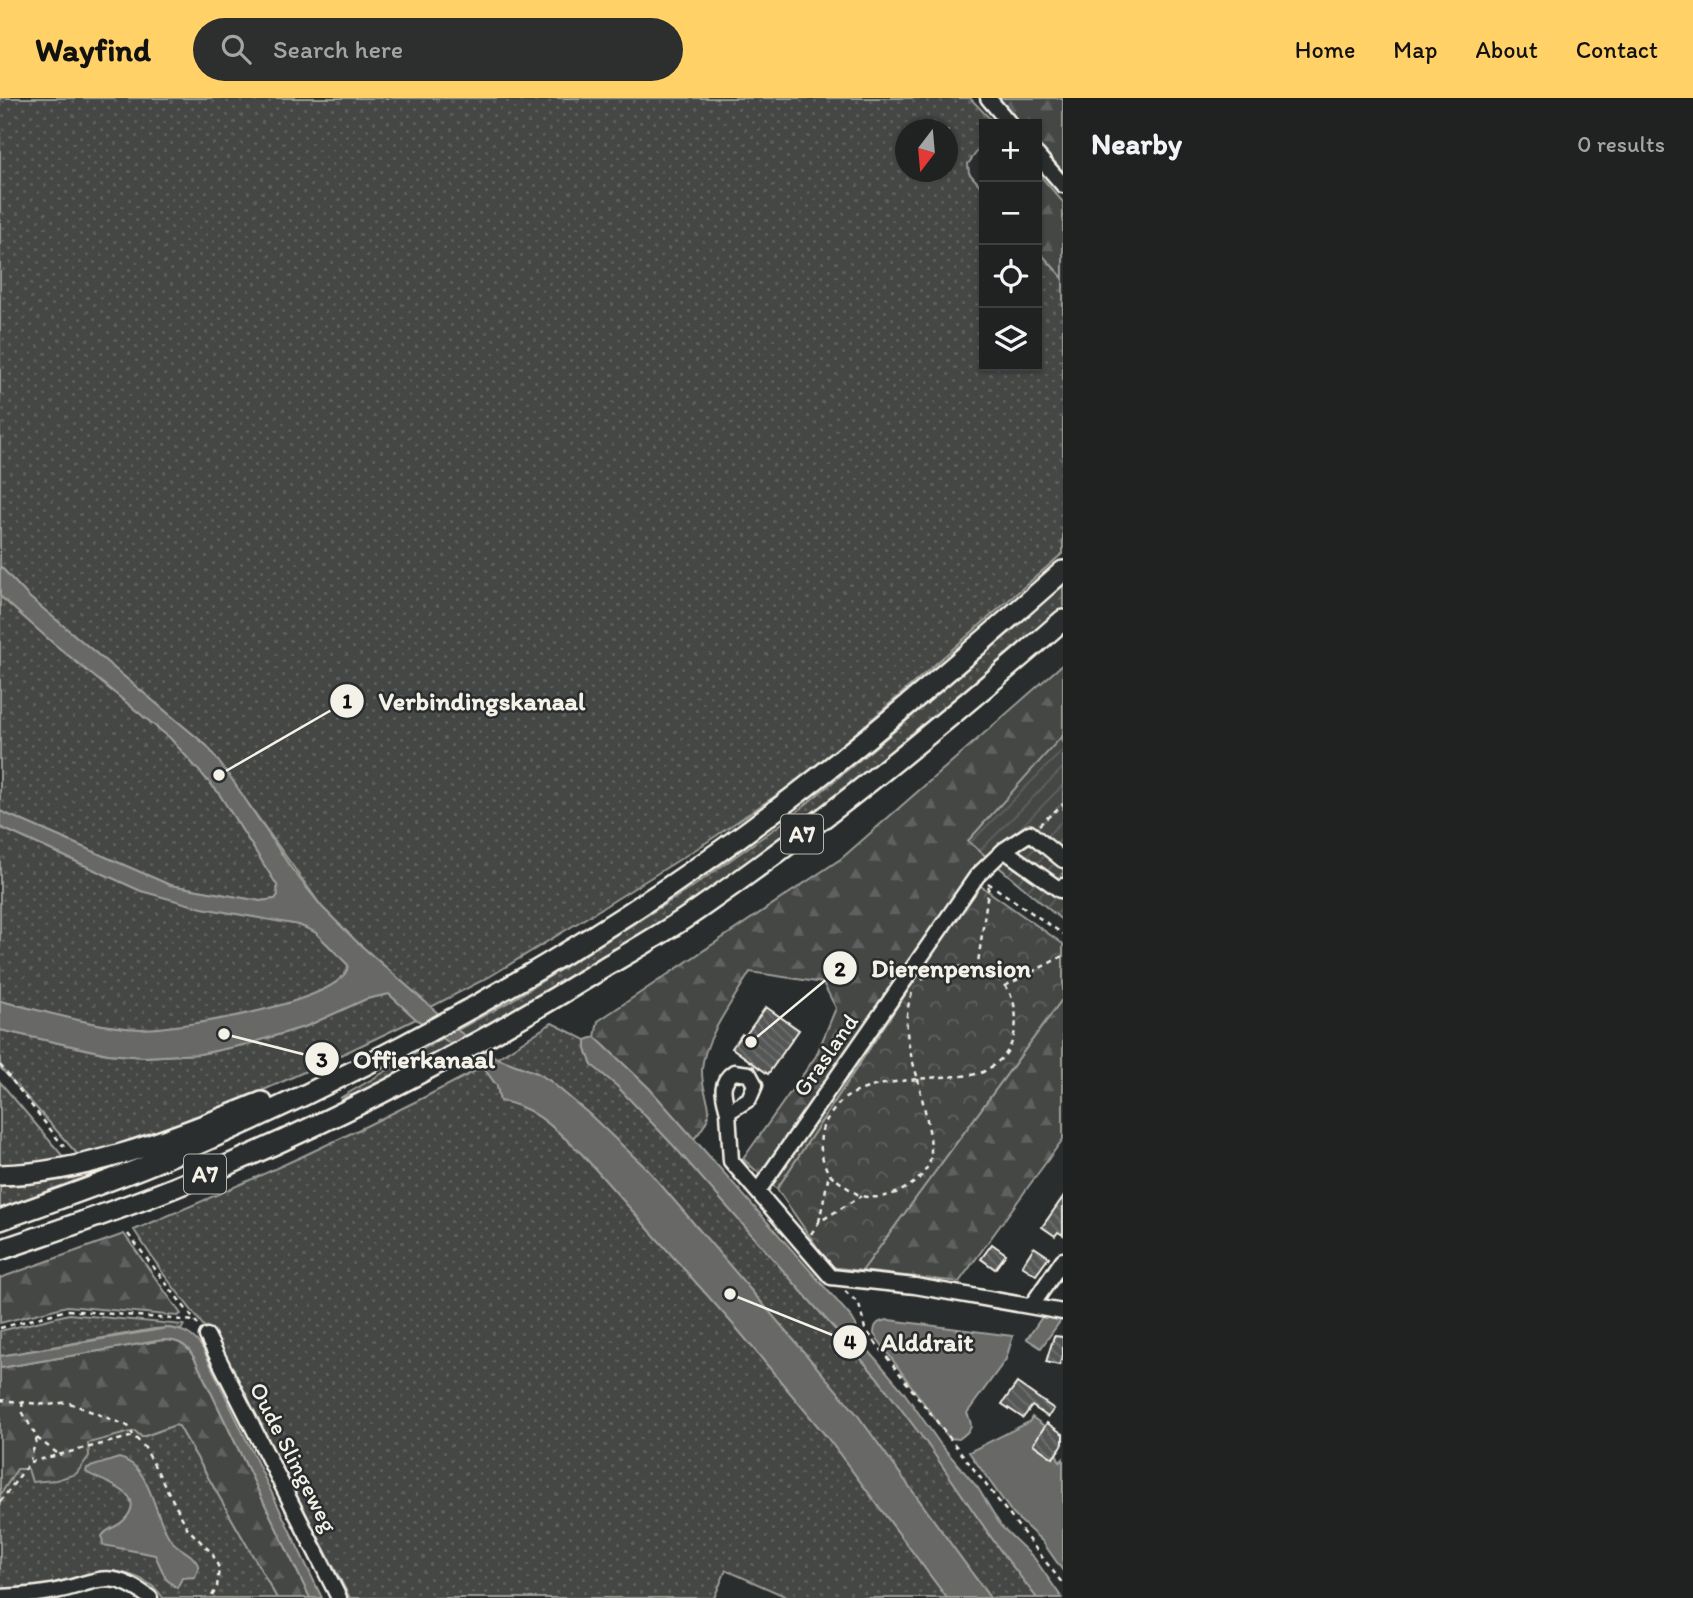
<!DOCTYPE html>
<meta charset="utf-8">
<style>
body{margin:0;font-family:Itim,sans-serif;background:#2d2f2f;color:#f1f3f6}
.controls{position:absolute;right:21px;top:21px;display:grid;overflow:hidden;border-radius:0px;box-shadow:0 2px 5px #0004}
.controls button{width:63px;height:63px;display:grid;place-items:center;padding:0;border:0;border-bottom:2px solid #3d3f40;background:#202222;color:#f1f3f6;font:35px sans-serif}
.compass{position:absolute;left:895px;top:21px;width:63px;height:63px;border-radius:50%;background:#202222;box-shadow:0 2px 5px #0004;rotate:196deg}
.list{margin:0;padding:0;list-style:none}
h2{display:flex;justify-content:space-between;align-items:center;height:91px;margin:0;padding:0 28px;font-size:30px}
h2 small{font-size:23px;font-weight:400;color:#a2a4a5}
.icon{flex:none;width:38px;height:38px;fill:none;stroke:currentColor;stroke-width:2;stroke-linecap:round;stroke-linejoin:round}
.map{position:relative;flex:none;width:1063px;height:1500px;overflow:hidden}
header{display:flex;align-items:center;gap:42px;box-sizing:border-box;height:98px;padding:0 35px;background:#ffd166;color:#111}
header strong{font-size:33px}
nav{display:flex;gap:38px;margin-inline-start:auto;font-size:24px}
.search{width:490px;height:63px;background:#2d2f2f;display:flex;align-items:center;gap:18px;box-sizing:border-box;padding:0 24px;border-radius:38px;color:#a2a4a5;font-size:26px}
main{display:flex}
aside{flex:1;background:#202222}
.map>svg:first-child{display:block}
</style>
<header>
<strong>Wayfind</strong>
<div class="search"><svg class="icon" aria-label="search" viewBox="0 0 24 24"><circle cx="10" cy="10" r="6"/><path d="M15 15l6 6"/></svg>Search here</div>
<nav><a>Home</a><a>Map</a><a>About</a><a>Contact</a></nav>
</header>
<main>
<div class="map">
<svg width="1063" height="1500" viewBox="0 0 1063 1500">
<defs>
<pattern id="grass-dots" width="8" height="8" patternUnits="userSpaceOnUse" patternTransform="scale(1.75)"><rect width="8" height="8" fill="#444645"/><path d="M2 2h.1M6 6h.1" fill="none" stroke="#606160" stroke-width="1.8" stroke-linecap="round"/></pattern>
<pattern id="forest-firs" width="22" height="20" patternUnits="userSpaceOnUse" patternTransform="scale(1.75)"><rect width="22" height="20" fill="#444645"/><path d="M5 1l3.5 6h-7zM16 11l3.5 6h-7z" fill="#606160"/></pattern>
<pattern id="park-crowns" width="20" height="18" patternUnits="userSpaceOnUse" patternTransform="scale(1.75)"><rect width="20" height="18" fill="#444645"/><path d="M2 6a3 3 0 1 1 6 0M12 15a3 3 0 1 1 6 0" fill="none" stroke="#606160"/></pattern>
<pattern id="garden-furrows" width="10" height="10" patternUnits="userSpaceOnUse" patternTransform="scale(1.75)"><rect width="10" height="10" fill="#444645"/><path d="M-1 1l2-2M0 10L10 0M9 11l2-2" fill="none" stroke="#606160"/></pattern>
<pattern id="building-back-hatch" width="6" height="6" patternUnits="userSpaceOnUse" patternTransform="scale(1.75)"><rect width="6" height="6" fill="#555756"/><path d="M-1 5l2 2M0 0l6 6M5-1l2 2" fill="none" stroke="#6e706e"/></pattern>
</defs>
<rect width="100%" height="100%" fill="#2a2d2e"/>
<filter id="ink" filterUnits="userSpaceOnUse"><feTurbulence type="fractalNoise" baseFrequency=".0143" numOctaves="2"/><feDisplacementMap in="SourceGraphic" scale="14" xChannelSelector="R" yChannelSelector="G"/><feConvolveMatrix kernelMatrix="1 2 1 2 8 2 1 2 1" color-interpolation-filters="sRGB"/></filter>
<g filter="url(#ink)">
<!-- grass -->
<path fill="url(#grass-dots)" stroke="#9c9c96" stroke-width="2" fill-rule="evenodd" d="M0,0H970L995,26H984V44L968,66L969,75L984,92V268H1037V151L1063,180V455L863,629L793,686L701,748L607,807L489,879L431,909L357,844L322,809L207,648L29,499L0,468ZM906,32H948V74H906Z
M1063,485V511L955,606L793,735L698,802L524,911L465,938L457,932L509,904L691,790L788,721L896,632Z
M0,498L53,545L170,640L218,694L277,787L278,797L275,801L260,803L170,787L0,713Z
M0,729L141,793L299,827L315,834L348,867C348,873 347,877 343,881C307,909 188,931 142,931C97,930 44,913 0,903Z
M389,896L416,921C336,960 255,998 172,1030C142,1041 111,1050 80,1059L0,969V932L107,956L144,959L200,956L248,946L307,928L366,901Z
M552,925L586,942V951L592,967L617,988L673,1047L876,1278L926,1344L1000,1452L1037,1500H990L856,1315L648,1072L589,1016L550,983L537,975L497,960Z
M444,939L458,951L368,993L340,1000Z
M483,969L497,988L500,1003C534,1007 558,1034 582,1056L739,1233L827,1339L947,1500H789L726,1472L714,1500H350L219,1248L162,1174L134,1132C253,1083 369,1029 483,969Z
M0,984L66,1062L0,1071Z
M145,1058L0,1110V1084Z
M69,1216L184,1227L181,1232L168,1230L154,1231L0,1258V1233Z
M175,1327L179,1328L277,1500H163C149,1478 115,1469 90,1475C80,1477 70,1483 60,1485C40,1490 20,1490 0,1491V1397L17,1371C41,1369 63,1354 86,1345C101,1339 119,1335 135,1333L142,1339Z"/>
<!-- forest -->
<path fill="url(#forest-firs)" stroke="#9c9c96" stroke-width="2" d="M998,0H1063V74L1037,44V26H1021Z
M1037,74L1063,104V180L1037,151Z
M1063,566V638L968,743L997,768L978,786L777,1091L743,1061L816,958L836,910L823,885L750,874C734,901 704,941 702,971C701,1006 723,1008 694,1041L649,990L595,939L598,923L842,760Z
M1063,900V1041L959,1184L862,1173Z
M124,1136L181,1216L178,1218L67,1208L0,1225V1180Z
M163,1242C181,1242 188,1248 196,1263L310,1500H277L179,1328L175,1327L142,1339L135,1333L88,1345L89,1358L76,1376L56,1382L32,1384L28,1371H17L0,1397V1270Z"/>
<!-- park -->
<path fill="url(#park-crowns)" stroke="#9c9c96" stroke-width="2" d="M978,786L1063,846V900L862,1173L831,1169L777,1091Z"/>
<!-- garden -->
<path fill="url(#garden-furrows)" stroke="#9c9c96" stroke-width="2" d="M1063,637V823L968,743Z"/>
<!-- water -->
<path fill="#676866" stroke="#9f9f9a" stroke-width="2" d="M0,468L29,499L207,648L231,680L291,770L322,809L357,844L457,932L497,960L537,975L550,983L589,1016L648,1072L856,1315L990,1500H947L827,1339L739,1233L582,1056C558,1034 534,1007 500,1003L497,988L483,969L416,921L389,896L366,901L307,928L248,946L200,956L144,959L108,956L0,932V903C44,913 96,930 142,931C175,931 347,905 348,867L315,834L299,827L202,810L141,793L0,729V713L170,787L260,803L275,801L278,797L277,787L218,694L170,640L53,545L0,498Z
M595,939L649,990L852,1220L856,1227L858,1240L903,1293L941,1347L978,1390L1001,1428L1034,1460L1062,1500H1037L1000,1452L926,1344L876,1278L673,1047L617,988L592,967L586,951V942Z
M1042,1219L1061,1222L1041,1250L1027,1241Z
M889,1222L1013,1238L1006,1261L967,1315C974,1330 972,1331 959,1341L950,1340L946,1336L874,1236C874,1225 879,1223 889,1222Z
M168,1230C185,1232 194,1237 203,1251L322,1500H310L196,1263C188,1248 181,1242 163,1242L0,1270V1258Z
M1032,1319L1044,1328L1060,1364L1063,1361V1473L1042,1443L1013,1416L969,1354L1029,1324Z
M119,1360C152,1367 153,1419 171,1442C180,1453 194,1455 199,1469L195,1479L182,1480L177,1490L166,1481L155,1457L103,1447L102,1438C108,1429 117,1430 124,1422C151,1394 100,1384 86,1374L87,1370Z"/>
<!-- building -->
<path fill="url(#building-back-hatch)" stroke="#f4f1e8" stroke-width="2" d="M766,909L799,932L768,976L732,950L742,936L745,938Z
M1063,1099V1137L1058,1134L1055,1138L1042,1129Z
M992,1146L1006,1156L995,1171L981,1161Z
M1034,1149L1049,1159L1036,1177L1022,1168Z
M1054,1238L1063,1239V1257L1059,1267L1046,1264Z
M1017,1285L1054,1311L1048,1319L1032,1308L1023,1320L1002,1306Z
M1047,1325L1063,1336V1346L1053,1360L1033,1346Z"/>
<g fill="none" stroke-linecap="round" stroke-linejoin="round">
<defs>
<path id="minor" d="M988,0L1010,26
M1037,57L1063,87
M1004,752L1060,792L1063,788
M728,1014C724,998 718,985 734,974L749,976L755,987L749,1001L728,1014L731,1063L831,1179L915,1188L1063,1214
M758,1093L977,778L1004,752L1030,735L1063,762
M1032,1207L1063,1162
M207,1238L339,1500
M0,1499C19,1498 37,1497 56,1493C98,1484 110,1469 150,1500"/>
<path id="highway" d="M0,1077C91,1075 179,1037 262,1004
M0,1122C55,1102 112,1083 166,1060C342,985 511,895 670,788C809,694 937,584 1063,473
M0,1152C61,1131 123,1111 183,1086C329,1026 470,953 605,869C639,849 674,829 706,806C831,719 949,622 1063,522"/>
</defs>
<!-- minor casing -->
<use href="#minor" stroke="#f4f1e8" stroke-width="19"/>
<!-- highway casing -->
<use href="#highway" stroke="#f4f1e8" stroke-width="24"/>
<!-- path -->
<path stroke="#f4f1e8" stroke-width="2.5" stroke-dasharray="5 5" stroke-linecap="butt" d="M1039,727L1063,706
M988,785L1063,836
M977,872L989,786
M1005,888L1063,858
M912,895C901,924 909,953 918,981
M0,967L64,1049
M918,981C922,1004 931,1030 931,1054C931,1084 888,1105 862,1098C856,1097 832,1079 828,1074C820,1059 817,1037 826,1023C831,1015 839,1004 847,999C869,985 914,981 940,979C953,978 970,979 983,974C989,971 999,963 1004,958C1019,940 1020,906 1005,888C985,864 945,863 922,882
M819,1124L829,1076
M128,1136L199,1228
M811,1136L819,1124L861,1098
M845,1193L859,1206L865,1231L1063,1486
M0,1230L67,1212L195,1223
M0,1302L49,1307L67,1304L128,1328L133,1337
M22,1304L23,1315L37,1340L30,1362
M37,1340L57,1355
M0,1404L30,1364L134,1338L145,1350L188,1431L212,1455L219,1470L217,1489L211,1500"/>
<!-- minor -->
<use href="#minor" stroke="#2a2d2e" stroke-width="14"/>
<!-- highway -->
<use href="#highway" stroke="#2a2d2e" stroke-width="19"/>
</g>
</g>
<g text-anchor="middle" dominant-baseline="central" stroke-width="5" stroke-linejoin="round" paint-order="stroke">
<!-- shield labels -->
<g fill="#2a2d2e" stroke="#b7b6b0" stroke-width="2">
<rect x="781" y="716.5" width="42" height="39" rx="5"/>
<rect x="184" y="1056.5" width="42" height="39" rx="5"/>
</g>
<g font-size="23" font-weight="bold" fill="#f4f1e8">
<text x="802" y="736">A7</text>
<text x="205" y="1076">A7</text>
</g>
<!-- street labels -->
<g font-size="24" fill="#f4f1e8" stroke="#2a2d2e">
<text transform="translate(825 957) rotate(-55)">Grasland</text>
<text transform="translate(294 1359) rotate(63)">Oude Slingeweg</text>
</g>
</g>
<!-- callouts -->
<path fill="none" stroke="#f4f1e8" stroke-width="2.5" d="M219 677L347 603M751 944L840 870M224 936L322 961M730 1196L850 1244"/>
<g fill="#f4f1e8" stroke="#2a2d2e" stroke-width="2.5">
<circle cx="219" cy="677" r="7"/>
<circle cx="751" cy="944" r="7"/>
<circle cx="224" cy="936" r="7"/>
<circle cx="730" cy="1196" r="7"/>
<circle cx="347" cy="603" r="18"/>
<circle cx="840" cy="870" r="18"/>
<circle cx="322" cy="961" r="18"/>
<circle cx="850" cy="1244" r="18"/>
</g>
<g font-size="21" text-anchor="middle" font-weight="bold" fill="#111">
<text x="347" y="610">1</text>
<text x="840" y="878">2</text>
<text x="322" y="969">3</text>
<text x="850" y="1251">4</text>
</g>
<g font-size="26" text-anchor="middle" font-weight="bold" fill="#f4f1e8" stroke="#2a2d2e" stroke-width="5" stroke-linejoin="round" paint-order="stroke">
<text x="482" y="612">Verbindingskanaal</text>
<text x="951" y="879">Dierenpension</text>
<text x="424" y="970">Offierkanaal</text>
<text x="927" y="1253">Alddrait</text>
</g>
</svg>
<div class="controls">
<button>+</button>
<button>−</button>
<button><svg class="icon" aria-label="locate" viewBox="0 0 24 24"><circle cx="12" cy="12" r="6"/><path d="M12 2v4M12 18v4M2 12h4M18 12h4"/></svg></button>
<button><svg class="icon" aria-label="layers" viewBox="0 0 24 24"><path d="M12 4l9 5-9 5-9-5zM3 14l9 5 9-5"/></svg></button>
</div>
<svg class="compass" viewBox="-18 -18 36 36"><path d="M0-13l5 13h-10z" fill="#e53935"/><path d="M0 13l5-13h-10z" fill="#a2a4a5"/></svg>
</div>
<aside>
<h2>Nearby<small>0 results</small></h2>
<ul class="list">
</ul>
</aside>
</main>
